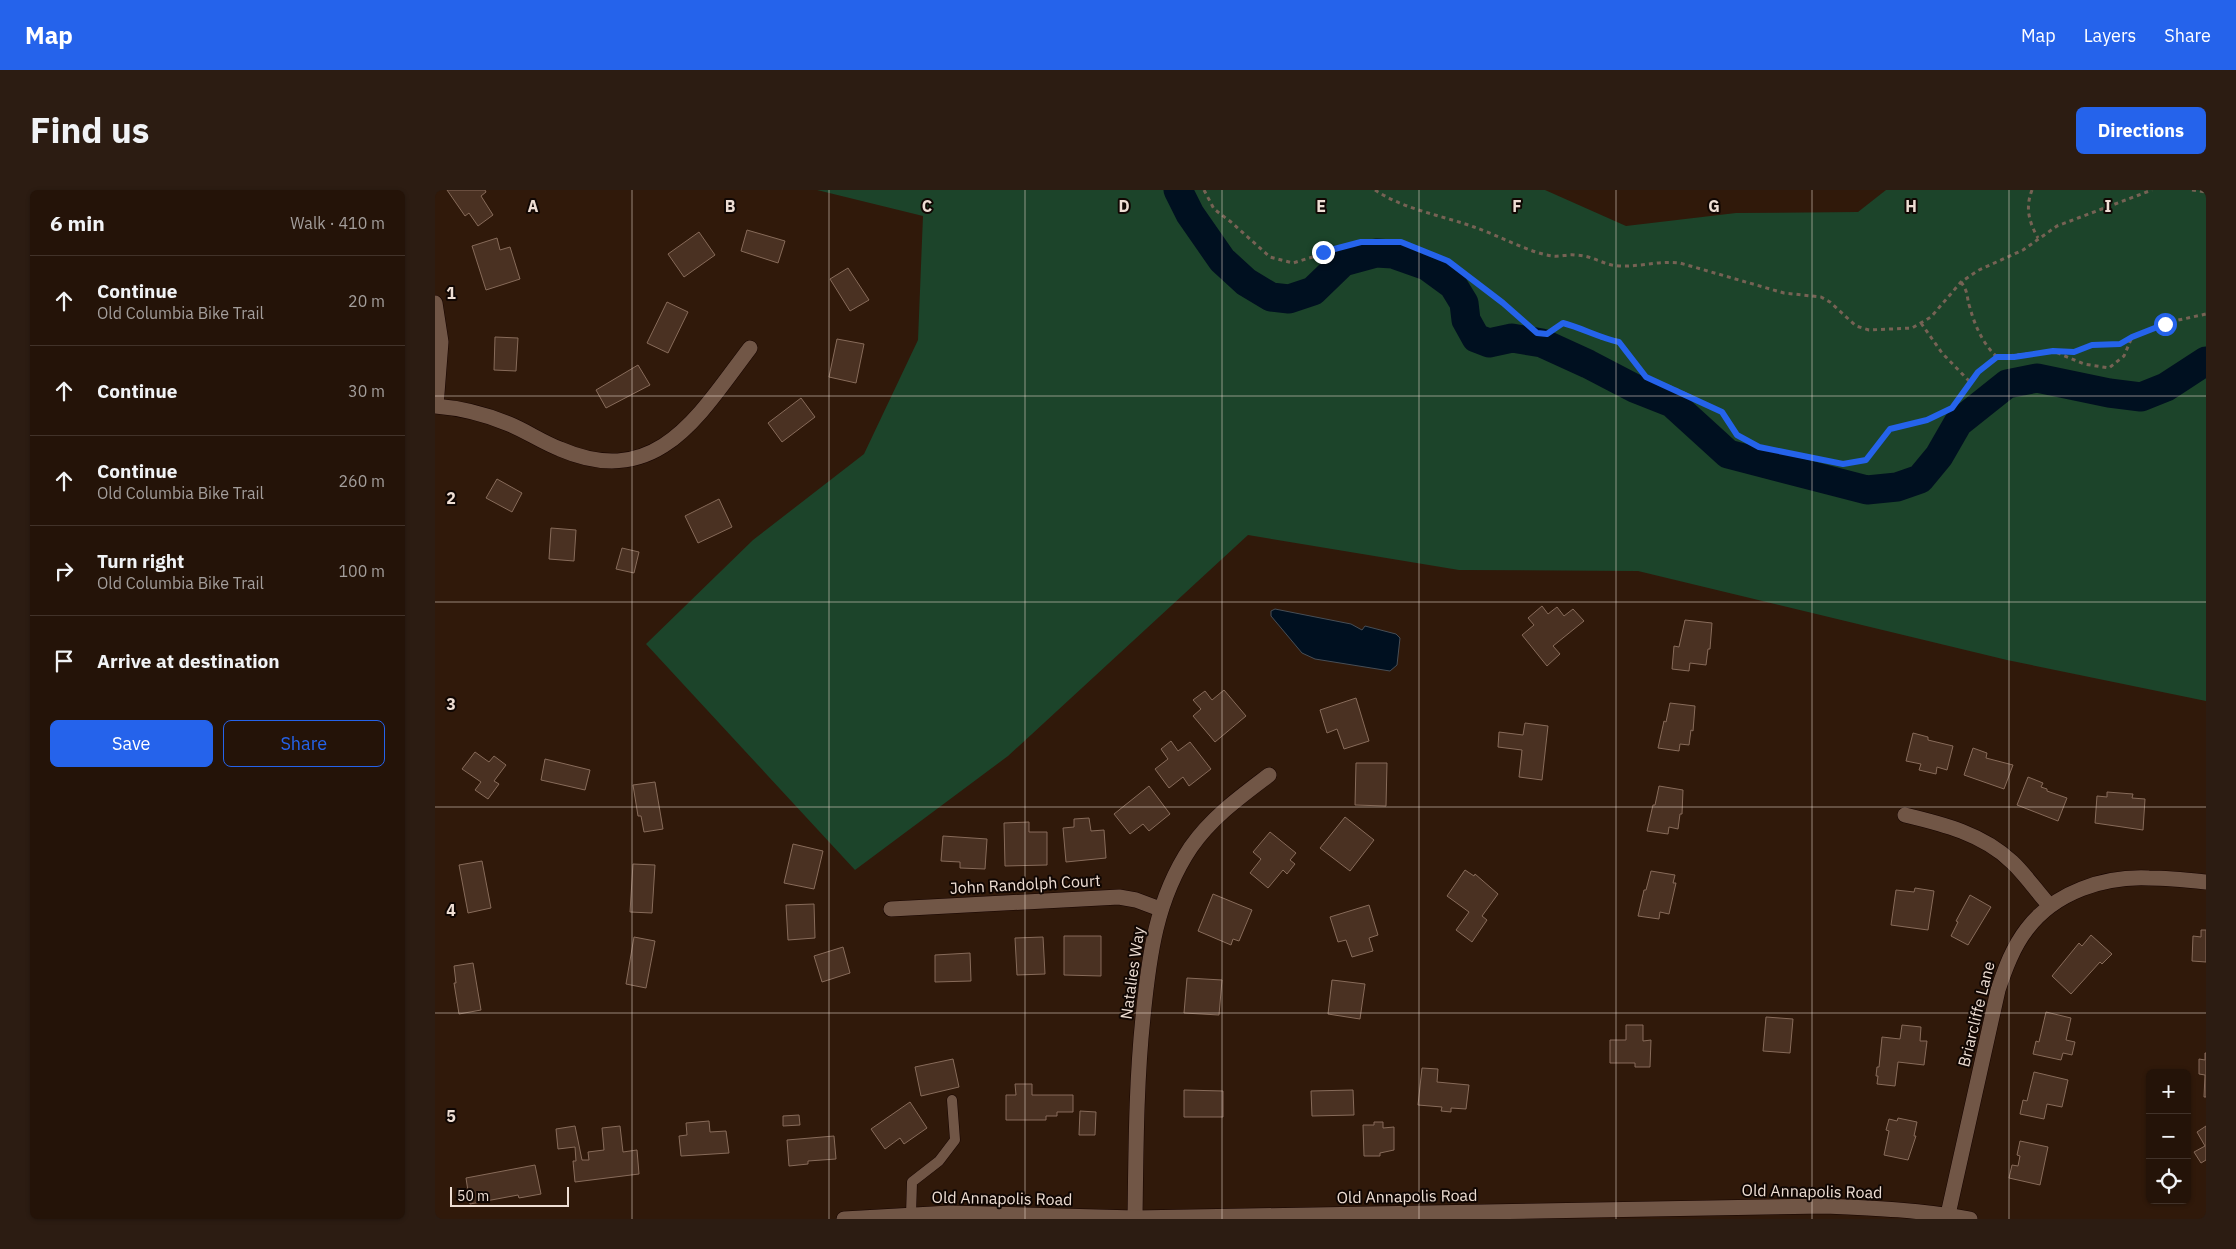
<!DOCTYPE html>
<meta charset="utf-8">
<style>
body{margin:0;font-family:"IBM Plex Sans",sans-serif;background:#2c1c12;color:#f1f3f6}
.controls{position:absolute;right:15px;bottom:15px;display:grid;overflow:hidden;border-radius:8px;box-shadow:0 1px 4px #0004}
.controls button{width:45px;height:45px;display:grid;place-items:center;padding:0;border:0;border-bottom:1px solid #413229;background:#241308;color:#f1f3f6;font:25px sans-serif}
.scale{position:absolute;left:15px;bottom:12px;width:119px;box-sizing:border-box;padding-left:5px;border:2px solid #eeded4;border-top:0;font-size:14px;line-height:18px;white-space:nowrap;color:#eeded4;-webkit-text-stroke:4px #110703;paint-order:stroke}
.stop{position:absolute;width:15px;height:15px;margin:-11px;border:4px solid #2563eb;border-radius:50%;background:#fff}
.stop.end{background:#2563eb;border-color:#fff;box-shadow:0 1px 5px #0008}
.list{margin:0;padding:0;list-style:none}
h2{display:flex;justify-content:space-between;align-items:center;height:65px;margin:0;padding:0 20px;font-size:21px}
h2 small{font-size:16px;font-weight:400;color:#a39e9c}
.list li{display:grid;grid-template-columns:32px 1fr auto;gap:15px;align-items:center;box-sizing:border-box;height:90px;padding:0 20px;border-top:1px solid #413229}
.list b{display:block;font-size:19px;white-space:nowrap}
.list p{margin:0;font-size:16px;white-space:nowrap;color:#a39e9c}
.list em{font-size:16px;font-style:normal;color:#a39e9c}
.actions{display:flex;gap:10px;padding:15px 20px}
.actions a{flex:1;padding:11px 0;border:1px solid #2563eb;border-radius:8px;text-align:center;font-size:18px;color:#2563eb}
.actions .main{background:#2563eb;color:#fff}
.icon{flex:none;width:28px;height:28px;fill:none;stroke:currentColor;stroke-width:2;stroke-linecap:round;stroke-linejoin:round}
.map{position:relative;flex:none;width:1771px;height:1029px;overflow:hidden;border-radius:8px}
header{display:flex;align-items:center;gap:30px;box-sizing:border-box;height:70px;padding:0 25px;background:#2563eb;color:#fff}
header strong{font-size:24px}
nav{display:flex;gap:28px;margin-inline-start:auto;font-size:18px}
.intro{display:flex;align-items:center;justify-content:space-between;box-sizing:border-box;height:120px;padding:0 30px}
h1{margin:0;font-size:35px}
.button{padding:12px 22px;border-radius:8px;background:#2563eb;color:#fff;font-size:18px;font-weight:700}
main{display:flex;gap:30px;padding:0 30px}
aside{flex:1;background:#241308;border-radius:8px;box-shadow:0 1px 4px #0004}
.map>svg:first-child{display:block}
</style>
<header>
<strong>Map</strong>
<nav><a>Map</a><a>Layers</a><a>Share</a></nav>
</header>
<div class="intro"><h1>Find us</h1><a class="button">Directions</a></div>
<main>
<aside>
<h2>6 min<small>Walk · 410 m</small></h2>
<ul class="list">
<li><svg class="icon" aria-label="ahead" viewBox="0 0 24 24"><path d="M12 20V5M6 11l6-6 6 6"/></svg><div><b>Continue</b><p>Old Columbia Bike Trail</p></div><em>20 m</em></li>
<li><svg class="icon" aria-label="ahead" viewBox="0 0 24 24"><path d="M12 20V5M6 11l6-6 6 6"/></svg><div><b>Continue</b></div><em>30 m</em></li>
<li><svg class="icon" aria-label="ahead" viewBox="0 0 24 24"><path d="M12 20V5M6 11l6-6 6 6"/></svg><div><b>Continue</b><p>Old Columbia Bike Trail</p></div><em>260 m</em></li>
<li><svg class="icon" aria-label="right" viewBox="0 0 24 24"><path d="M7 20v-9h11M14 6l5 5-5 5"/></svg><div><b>Turn right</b><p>Old Columbia Bike Trail</p></div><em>100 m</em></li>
<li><svg class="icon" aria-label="arrive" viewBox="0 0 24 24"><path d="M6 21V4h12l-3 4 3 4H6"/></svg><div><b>Arrive at destination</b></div></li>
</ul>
<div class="actions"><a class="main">Save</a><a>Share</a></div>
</aside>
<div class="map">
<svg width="1771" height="1029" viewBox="0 0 1771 1029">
<rect width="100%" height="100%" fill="#30190a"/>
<!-- green -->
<path fill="#1c442a" d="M382,0H1110L1191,36L1301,23L1423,22L1451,0H1771V511L1572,470L1203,381L1024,380L813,345L573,566L420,680L211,454L318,350L429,264L483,150L488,26Z"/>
<!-- water -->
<path fill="#001020" stroke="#474e56" d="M840,419L916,434L927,440L930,436L961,444L965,448L962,475L955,481L880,469L867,463L836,426V421Z"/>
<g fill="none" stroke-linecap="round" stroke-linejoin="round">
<!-- river -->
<path stroke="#001020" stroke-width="29" d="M743,0L755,24L787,70L811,92L836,107L854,109L878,101L908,72L941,63L958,64L992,76L1018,95L1029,113L1031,130L1041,148L1054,153L1077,148L1107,153L1153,174L1199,198L1237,213L1293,264L1432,300L1462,297L1485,289L1504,266L1523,233L1572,194L1602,188L1674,203L1706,207L1731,197L1771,171"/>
</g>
<!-- building -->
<path fill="#4a3122" stroke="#876b5a" d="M12,0H50L51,2L46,6L58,25L43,36L34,23L30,26Z
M312,40L350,51L343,73L306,61Z
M264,42L280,65L249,87L233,64Z
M62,48L65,60L75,57L85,89L51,100L37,56Z
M413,78L434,110L415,121L395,89Z
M232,112L253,122L233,163L212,153Z
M60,147L83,148L81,181L59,180Z
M402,149L429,154L421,193L394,187Z
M203,175L215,195L171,218L161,200Z
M366,208L380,227L347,252L333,233Z
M62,289L87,303L77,322L51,308Z
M284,309L297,337L263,353L250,326Z
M116,338L141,340L139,371L114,369Z
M187,358L204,362L199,383L181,379Z
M1107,416L1113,424L1122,417L1129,426L1138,419L1149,431L1118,456L1125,464L1112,476L1087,445L1099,435L1093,428Z
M1250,430L1277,433L1275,459H1273L1271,475L1255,473L1254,481L1237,479L1239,456L1244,457Z
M789,500L811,526L780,552L758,526L766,519L758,510L770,501L777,510Z
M921,508L934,551L909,559L902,539L892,543L885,520Z
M1235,513L1260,516L1258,541L1256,540L1254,555L1245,554L1244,561L1223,558L1229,531L1231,532Z
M1090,533L1113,536L1107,590L1084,587L1087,560L1063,557L1064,542L1088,545Z
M1478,543L1493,547V550L1518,556L1512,580L1502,577L1501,584L1484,580L1486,574L1471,571Z
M736,551L743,561L755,552L776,579L754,596L748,587L734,598L720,579L733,569L726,559Z
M1538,558L1552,563L1551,568L1578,575L1569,599L1529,585Z
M40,562L54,572L59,566L71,575L59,591L64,594L53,609L40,600L46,592L27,579Z
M110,569L155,580L150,600L106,590Z
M921,573H952L951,616L920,615Z
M1593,587L1608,593L1606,597L1612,599V601L1632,608L1623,631L1582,615Z
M220,592L228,639L209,642L206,626H203L198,595Z
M714,596L735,624L714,641L708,634L695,644L679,624Z
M1224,596L1248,600L1247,624H1245L1243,639L1234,637L1233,644L1212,641L1218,615H1220Z
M1672,602L1698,604L1697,608L1710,609L1708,640L1660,633L1662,606L1672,607Z
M910,627L939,650L915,681L885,658Z
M654,628L656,641L669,640L671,668L631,672L628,638L639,637V629Z
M594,632V642H612V675L570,676L569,633Z
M835,642L861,663L855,670L860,674L852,684L848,680L833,698L815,683L826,669L818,662Z
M508,646L552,649L550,679L525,678V672L506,671Z
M358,654L388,661L379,699L349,693Z
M47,671L56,718L33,723L24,675Z
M198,674L220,675L217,723L195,722Z
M1030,680L1039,686L1040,684L1063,704L1047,726L1052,730L1037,752L1021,740L1034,722L1012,706Z
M1216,681L1240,685L1238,693H1241L1234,724L1225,722L1224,729L1203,726L1209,700H1211Z
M1480,698L1499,701L1493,740L1456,735L1461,700L1479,702Z
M778,704L817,720L804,751L798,749L796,755L763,741Z
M1535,705L1556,717L1533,755L1516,746L1523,732L1521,731Z
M379,714L380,748L353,750L351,715Z
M934,715L943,745L934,748L938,761L917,767L911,750L903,752L895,727Z
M1766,740H1771V772L1757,771L1758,746L1766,747Z
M1656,745L1677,764L1667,774L1665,772L1636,804L1617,786L1644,753L1647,756Z
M629,746H666V786L629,785Z
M199,747L220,751L211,798L191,794Z
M608,747L610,784L582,785L580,748Z
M408,757L415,783L387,792L379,766Z
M535,763L536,791L500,792V765Z
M38,773L46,820L24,824L19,793H21L19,776Z
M752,788L787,790L784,825L749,823Z
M897,790L930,794L925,829L893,824Z
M1611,822L1636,828L1631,850L1640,852L1637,865L1628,863L1626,870L1598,864L1601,851L1604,852Z
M1331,827L1358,829L1355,863L1328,861Z
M1191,835H1208V851L1216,850L1215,877H1200V873H1175V850H1191Z
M1467,835L1486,837L1485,851H1492L1489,875L1463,872L1460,896L1442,894L1443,886H1441L1442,877H1444L1447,847L1465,849Z
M1770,863H1771V907H1769L1770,885L1764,884V869L1770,870Z
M518,869L524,897L486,906L480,877Z
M987,878L1003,879L1002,892L1034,895L1031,919L1016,918V922L1006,921L1007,917L983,915Z
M1599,882L1633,890L1627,917L1612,914L1609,929L1585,924L1588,910L1592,911Z
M580,894H597V905H638V922H622V926H611V930H571V905H581Z
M749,900L788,901V927H749Z
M918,900L919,925L877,926L876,901Z
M475,912L492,938L469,954L465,948L450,959L436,939Z
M645,921L661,922L660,945H644Z
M364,925L365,935L348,936V926Z
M1463,928L1482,932L1479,946H1481L1473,970L1449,965L1454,941L1451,940L1454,929L1462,931Z
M274,931L275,942L291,941L294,963L246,966L244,946L252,945L251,933Z
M939,932H948V938L959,937V960L945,963V966H929L928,935H939Z
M140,936L147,970H154L153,962L169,960L167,938L185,936L188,962L202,960L204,984L140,992L138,971H141L140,957L123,959L121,939Z
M1771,936V970L1766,973L1759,962L1770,956L1762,942Z
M399,946L401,969L373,971V974L354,976L352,950Z
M1585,951L1613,957L1605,995L1574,988L1577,975L1583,976L1585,966L1582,965Z
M100,975L106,1004L84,1008L83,1005L35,1014L31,988Z"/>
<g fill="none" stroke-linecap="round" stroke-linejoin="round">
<defs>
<path id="service" d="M476,1025L477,992L504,971L520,950L517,910"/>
<path id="minor" d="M0,113L6,152L1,216
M0,216C26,218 50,224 74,234C91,241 107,252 125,259C222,301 264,225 315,158
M1470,625C1508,634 1548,644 1577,672C1591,685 1602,702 1615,716
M456,719L684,707L701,710L725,719
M700,1028C701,961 701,894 708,827C714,766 721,709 756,657C777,627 805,607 834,585
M1512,1029L1563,800C1570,779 1578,757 1592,739C1620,702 1669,686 1714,688C1733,688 1752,690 1771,692"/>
<path id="tertiary" d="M409,1029L515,1023L700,1028L1390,1016C1439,1018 1487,1020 1535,1029"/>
</defs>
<!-- service casing -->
<use href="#service" stroke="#170400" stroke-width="11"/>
<!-- minor casing -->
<use href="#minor" stroke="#170400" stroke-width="16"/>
<!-- tertiary casing -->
<use href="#tertiary" stroke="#170400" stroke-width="16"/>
<!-- path -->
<path stroke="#766254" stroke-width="3" stroke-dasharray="4 4" stroke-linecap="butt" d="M769,0L779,19L796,32L835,67L858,73L926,52H966L1013,71L1068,113L1102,143L1112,144L1128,133L1144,138L1166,148L1184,152L1211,187L1245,201L1287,222L1302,245L1324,257L1409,274L1431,270L1455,239L1492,230L1517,218L1543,182L1562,167L1618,161L1649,174L1674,178L1689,166L1697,147L1730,133L1771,124
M940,0C970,20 1006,25 1039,37C1063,45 1094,63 1118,66C1125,67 1133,64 1140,65C1154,65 1164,72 1177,75C1198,79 1222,70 1245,73L1349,103L1386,107L1395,112L1421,136L1434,140L1477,138L1496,127L1526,92L1544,80L1588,60L1622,36L1717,0
M1597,0C1590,18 1594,32 1603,48
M1757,0L1771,2
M1526,92C1534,103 1531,106 1535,118C1540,136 1548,154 1562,167
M1486,133L1507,163L1536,193
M1621,161L1639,162L1657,155L1685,154L1696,147"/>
<!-- service -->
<use href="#service" stroke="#715646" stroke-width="10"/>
<!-- minor -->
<use href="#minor" stroke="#715646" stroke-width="15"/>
<!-- tertiary -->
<use href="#tertiary" stroke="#715646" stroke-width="15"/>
</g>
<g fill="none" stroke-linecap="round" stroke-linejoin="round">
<!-- route -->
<path stroke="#2563eb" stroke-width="6" d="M888,62L926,52H966L1013,71L1068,113L1102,143L1112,144L1128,133C1147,138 1165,148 1184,152L1211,187L1287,222L1302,245L1324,257L1408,274L1431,270L1455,239L1492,230L1517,218L1543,182L1562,167H1579L1618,161L1639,162L1657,155L1685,154L1697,147L1730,134"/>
</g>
<!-- grid -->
<path fill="none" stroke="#eeded4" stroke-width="1" stroke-opacity="0.55" d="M197,0V1029M394,0V1029M590,0V1029M787,0V1029M984,0V1029M1181,0V1029M1377,0V1029M1574,0V1029M0,206H1771M0,412H1771M0,617H1771M0,823H1771"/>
<g text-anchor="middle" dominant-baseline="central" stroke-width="4" stroke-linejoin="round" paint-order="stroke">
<!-- street labels -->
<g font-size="16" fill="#eeded4" stroke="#110703">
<text transform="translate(590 694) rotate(-3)">John Randolph Court</text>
<text transform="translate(697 783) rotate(-82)">Natalies Way</text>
<text transform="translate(1541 824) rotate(-76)">Briarcliffe Lane</text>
<text transform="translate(1377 1001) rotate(1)">Old Annapolis Road</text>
<text transform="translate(972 1006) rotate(-1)">Old Annapolis Road</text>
<text transform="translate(567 1008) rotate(1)">Old Annapolis Road</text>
</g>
</g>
<g font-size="16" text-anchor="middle" font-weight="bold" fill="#eeded4" stroke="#110703" stroke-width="4" stroke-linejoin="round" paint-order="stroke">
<text x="98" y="22">A</text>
<text x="295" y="22">B</text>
<text x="492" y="22">C</text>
<text x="689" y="22">D</text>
<text x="886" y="22">E</text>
<text x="1082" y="22">F</text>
<text x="1279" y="22">G</text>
<text x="1476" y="22">H</text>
<text x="1673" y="22">I</text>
<text x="16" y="109">1</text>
<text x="16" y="314">2</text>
<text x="16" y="520">3</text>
<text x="16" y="726">4</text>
<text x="16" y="932">5</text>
</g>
</svg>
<div class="controls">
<button>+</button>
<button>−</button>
<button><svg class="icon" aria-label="locate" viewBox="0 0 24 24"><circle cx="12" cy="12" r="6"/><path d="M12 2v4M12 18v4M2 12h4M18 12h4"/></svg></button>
</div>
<div class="scale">50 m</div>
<div class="stop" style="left:1730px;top:134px"></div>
<div class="stop end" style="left:888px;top:62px"></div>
</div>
</main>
